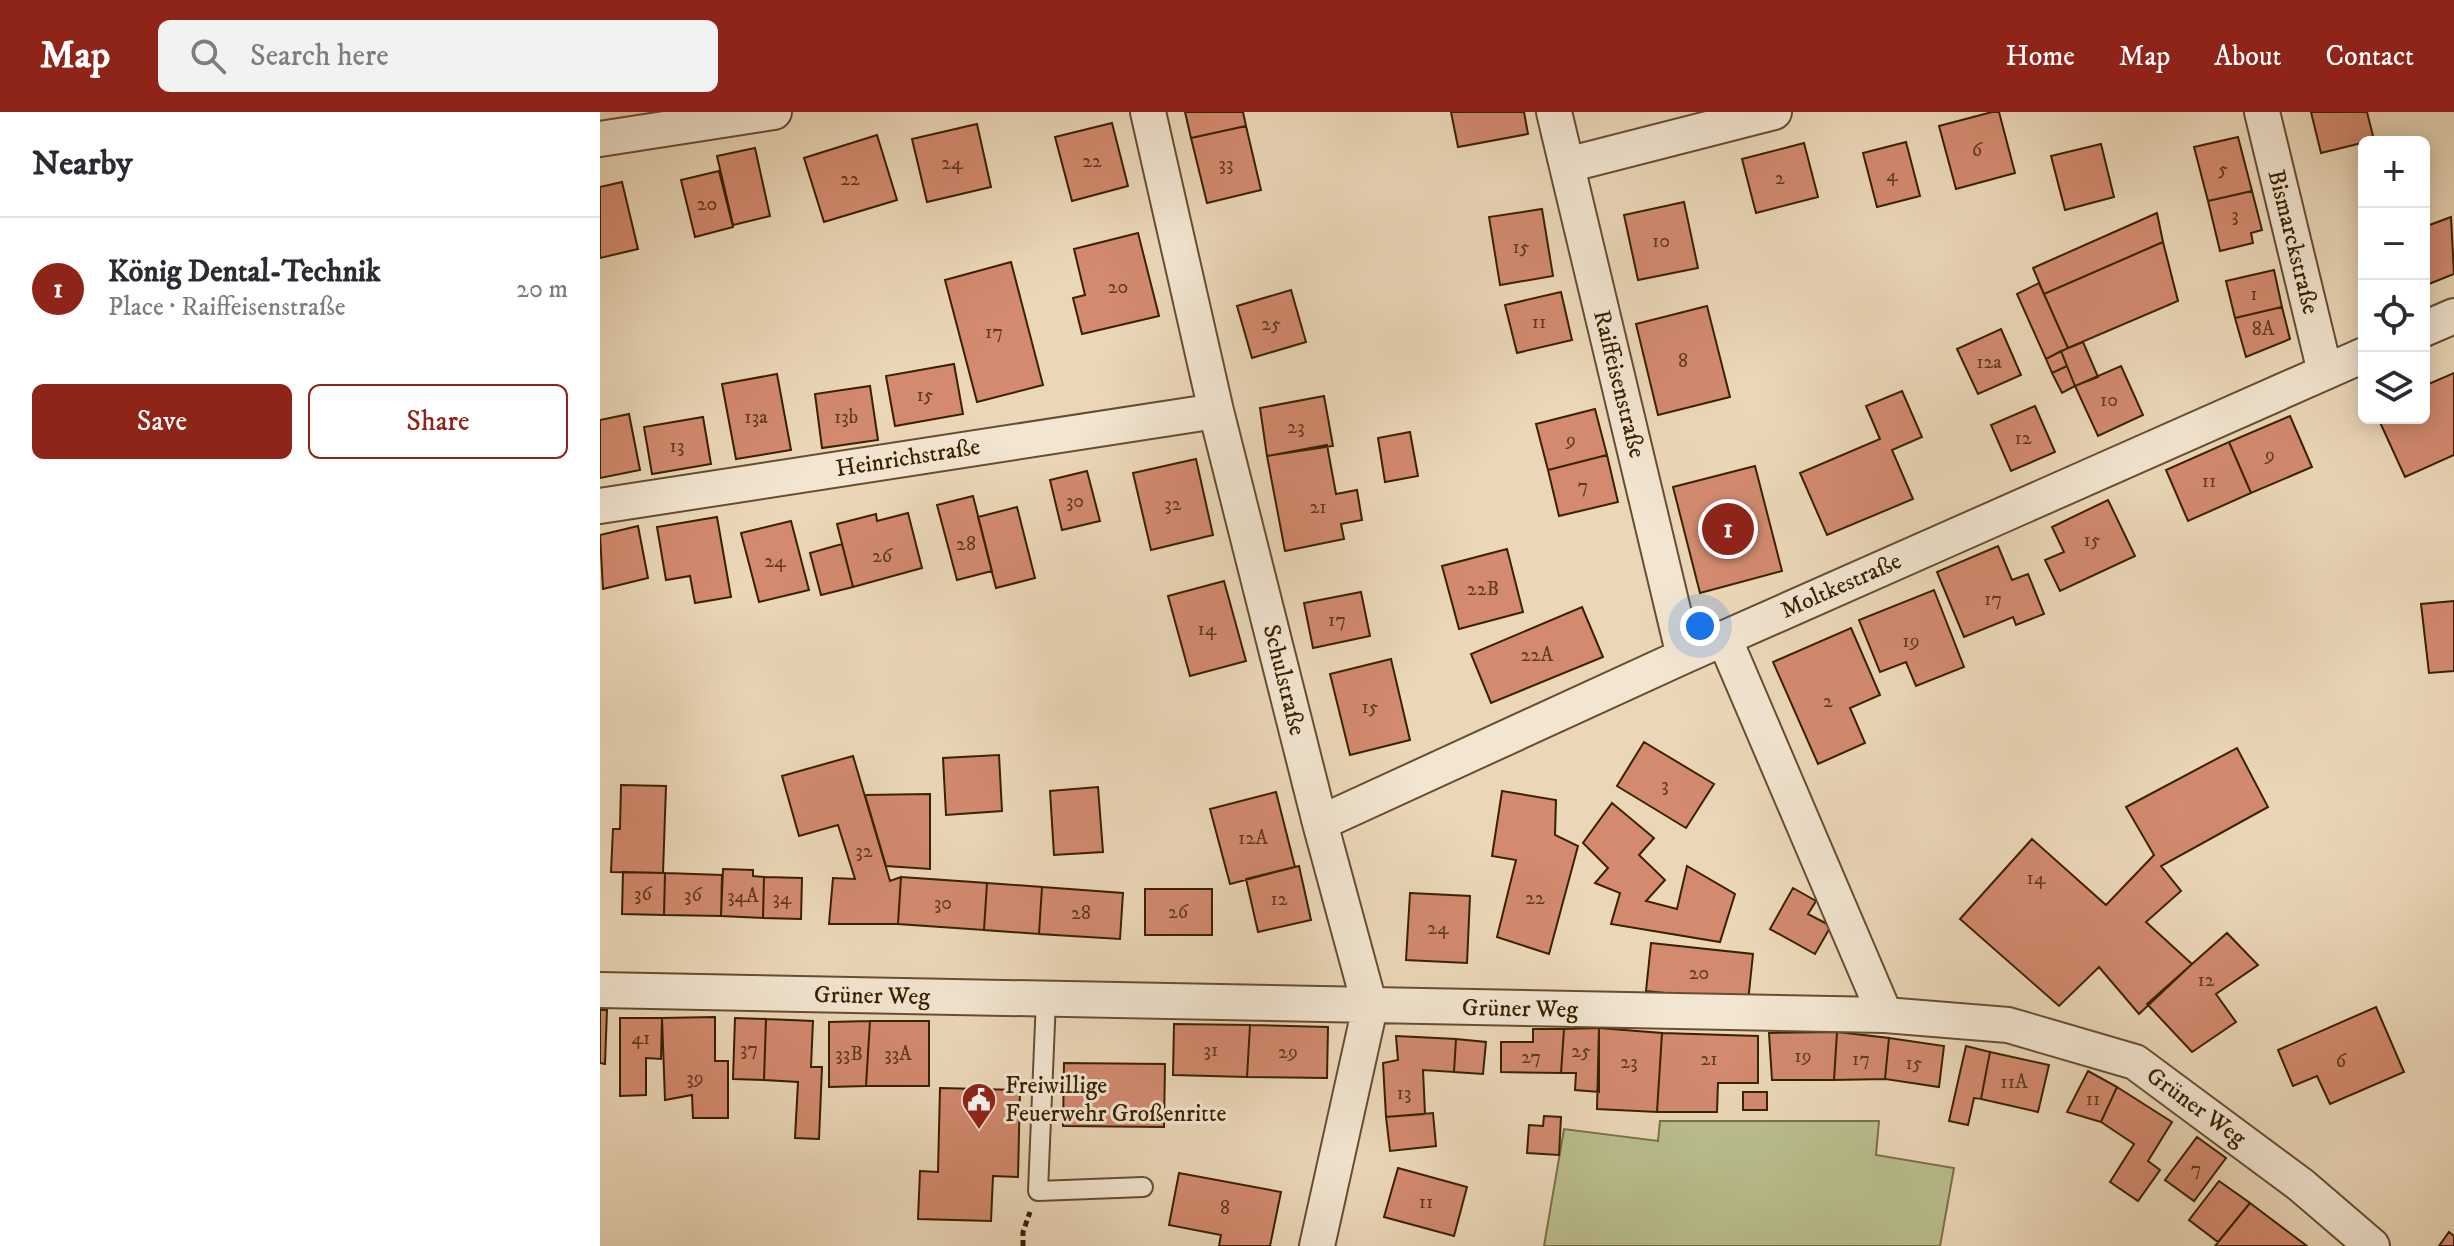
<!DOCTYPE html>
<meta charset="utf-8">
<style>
body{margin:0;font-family:"IM FELL DW Pica",serif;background:#f2f2f3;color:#2b2b33}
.controls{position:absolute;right:24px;top:24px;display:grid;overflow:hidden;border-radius:12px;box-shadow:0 4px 20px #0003}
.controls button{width:72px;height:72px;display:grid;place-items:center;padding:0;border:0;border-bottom:2px solid #e1e1e2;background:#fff;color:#2b2b33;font:40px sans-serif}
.you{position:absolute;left:1100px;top:514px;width:28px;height:28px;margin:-20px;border:6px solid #fff;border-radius:50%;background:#1a73e8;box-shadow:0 0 0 12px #1a73e833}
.badge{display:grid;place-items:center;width:52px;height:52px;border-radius:50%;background:#8f2418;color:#fff;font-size:26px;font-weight:700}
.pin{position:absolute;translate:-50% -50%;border:4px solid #fff;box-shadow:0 2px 8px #0006}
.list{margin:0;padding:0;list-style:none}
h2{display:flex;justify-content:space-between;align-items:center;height:104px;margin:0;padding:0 32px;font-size:34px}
h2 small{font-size:26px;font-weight:400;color:#7c7c81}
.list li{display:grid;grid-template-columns:52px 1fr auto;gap:24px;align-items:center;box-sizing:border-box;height:144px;padding:0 32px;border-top:2px solid #e1e1e2}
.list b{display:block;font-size:30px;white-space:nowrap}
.list p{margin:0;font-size:26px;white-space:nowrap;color:#7c7c81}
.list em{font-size:26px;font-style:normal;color:#7c7c81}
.actions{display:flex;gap:16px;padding:24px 32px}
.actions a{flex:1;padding:18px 0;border:2px solid #8f2418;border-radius:12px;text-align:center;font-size:28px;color:#8f2418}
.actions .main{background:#8f2418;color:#fff}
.icon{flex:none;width:44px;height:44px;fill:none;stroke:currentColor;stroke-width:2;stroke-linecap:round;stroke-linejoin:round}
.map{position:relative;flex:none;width:1854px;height:1134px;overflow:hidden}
header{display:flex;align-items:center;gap:48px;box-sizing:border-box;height:112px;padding:0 40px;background:#8f2418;color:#fff}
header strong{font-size:38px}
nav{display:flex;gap:44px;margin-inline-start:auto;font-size:28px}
.search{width:560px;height:72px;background:#f2f2f3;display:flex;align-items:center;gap:20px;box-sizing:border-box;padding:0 28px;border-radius:12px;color:#7c7c81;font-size:30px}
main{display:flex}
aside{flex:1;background:#fff}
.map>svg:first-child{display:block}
</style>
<header>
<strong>Map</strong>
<div class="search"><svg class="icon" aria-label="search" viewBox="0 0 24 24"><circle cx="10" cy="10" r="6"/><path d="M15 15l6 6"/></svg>Search here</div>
<nav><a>Home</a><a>Map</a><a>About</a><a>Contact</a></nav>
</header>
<main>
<aside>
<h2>Nearby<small></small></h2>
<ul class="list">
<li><span class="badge">1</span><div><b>König Dental-Technik</b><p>Place · Raiffeisenstraße</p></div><em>20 m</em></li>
</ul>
<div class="actions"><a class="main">Save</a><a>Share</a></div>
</aside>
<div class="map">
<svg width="1854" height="1134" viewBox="0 0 1854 1134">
<rect width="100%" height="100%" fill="#ebd7b8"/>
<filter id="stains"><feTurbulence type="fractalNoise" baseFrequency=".0025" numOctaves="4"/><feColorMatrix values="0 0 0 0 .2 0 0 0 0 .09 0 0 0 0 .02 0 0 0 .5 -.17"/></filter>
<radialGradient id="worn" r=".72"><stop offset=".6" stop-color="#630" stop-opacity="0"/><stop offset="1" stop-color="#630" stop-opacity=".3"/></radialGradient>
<!-- green -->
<path fill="#babe8d" stroke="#7a7047" stroke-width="2" d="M1060,1009H1279L1276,1043L1354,1056L1340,1134H944L964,1017L1058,1029Z"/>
<!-- building -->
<path fill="#d38a6f" stroke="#392101" stroke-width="2" d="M585,0H643L646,14L591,26Z
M851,0H924L928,22L858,35Z
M1392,0H1399L1415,61L1356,77L1339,14Z
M1711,0H1767L1774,28L1721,41Z
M512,11L528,74L472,89L455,25Z
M377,12L391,75L327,90L312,27Z
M646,14L661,78L607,91L591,26Z
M277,23L297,88L224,110L204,46Z
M1638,25L1652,79L1608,89L1594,35Z
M1306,30L1320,84L1277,95L1263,41Z
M1204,31L1218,85L1156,101L1142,47Z
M1501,32L1514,85L1465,98L1451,44Z
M155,36L170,104L133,113L117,44Z
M119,59L133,115L95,125L81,68Z
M22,70L38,137L0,146V75Z
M1652,79L1662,118L1651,121L1653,131L1620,139L1608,89Z
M1084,90L1098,156L1038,168L1024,103Z
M942,97L953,164L900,173L889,105Z
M1557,101L1563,130L1444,182L1433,156Z
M1851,105L1854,162L1824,174V115Z
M538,121L559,204L482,222L473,186L485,183L474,137Z
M1563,130L1578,189L1468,236L1444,182Z
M411,150L443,273L377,290L345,168Z
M1674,158L1682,195L1635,206L1626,169Z
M1439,171L1468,236L1446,247L1417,182Z
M691,178L706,230L652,246L637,194Z
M961,180L972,228L917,241L905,193Z
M1107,194L1130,285L1058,303L1036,212Z
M1682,195L1690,227L1646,245L1635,206Z
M1401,217L1421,263L1378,282L1357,237Z
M1483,230L1498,265L1475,274L1461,239Z
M1461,239L1467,254L1452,261L1446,247Z
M354,252L363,302L295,314L286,264Z
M1467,254L1475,274L1462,281L1452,261Z
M1521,254L1543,303L1498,324L1475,274Z
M1854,261V343L1805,365L1778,306H1824V274Z
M177,262L191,338L136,347L122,272Z
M270,274L278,328L222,336L215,282Z
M1302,279L1322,325L1292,338L1313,387L1227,423L1200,361L1280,327L1266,294Z
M724,284L733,334L667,344L660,296Z
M1435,294L1455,340L1411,359L1391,313Z
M995,297L1007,343L948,358L936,312Z
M29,302L40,358L0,366V308Z
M1690,304L1712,355L1651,381L1629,330Z
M103,305L111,352L52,362L44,315Z
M810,320L818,364L785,370L778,326Z
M1629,330L1651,381L1588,409L1566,358Z
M727,333L736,382L757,378L762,408L741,412L744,427L685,439L667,344Z
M1007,343L1018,390L959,404L948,358Z
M596,347L613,423L551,438L533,361Z
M1155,354L1182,459L1100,481L1073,375Z
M487,359L500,409L462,418L450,368Z
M373,384L392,459L357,468L337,393Z
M1508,388L1535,444L1460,479L1445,448L1464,440L1452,415Z
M417,395L435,466L396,476L378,405Z
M308,401L322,456L253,475L237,412L276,402L277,409Z
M117,405L131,485L95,491L90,464L66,468L57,415Z
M191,409L209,478L159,490L141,421Z
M38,414L48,466L3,477L0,423Z
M242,432L253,475L221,483L210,441Z
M1398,434L1412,468L1428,462L1444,502L1416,513L1413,505L1364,525L1337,460Z
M907,437L923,500L859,517L842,454Z
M624,469L646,549L590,564L568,484Z
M1334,478L1364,555L1316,574L1306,550L1280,560L1259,508Z
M761,480L770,524L713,536L704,491Z
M1854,489V559L1829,561L1821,492Z
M982,495L1003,545L891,591L871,542Z
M1251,516L1280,583L1250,596L1265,631L1218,652L1173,550Z
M791,547L810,628L750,643L730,562Z
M1044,630L1114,672L1086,716L1017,674Z
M1637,636L1668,695L1561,754L1581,779L1546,810L1592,852L1539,902L1499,855L1459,894L1360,807L1432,727L1506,793L1554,743L1526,695Z
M399,643L402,699L346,703L343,646Z
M253,644L290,769L301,765L298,812H229L233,766L255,767L238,713L199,724L182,664Z
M21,673L66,674L63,761L11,760L13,717H20Z
M498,675L503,740L454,743L450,679Z
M902,679L956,688L955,723L978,734L949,842L897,825L916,748L892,744Z
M676,680L695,755L630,772L610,697Z
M330,682V757L286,754L265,683Z
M1012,691L1054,726L1039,743L1065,768L1046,789L1077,797L1087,754L1135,782L1120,830L1011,812L1020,781L995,771L1008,756L983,731Z
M699,754L711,808L658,820L646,767Z
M123,757L153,758V764L164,765L163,806L121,804Z
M23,760L65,761L64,803L22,802Z
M65,761L122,763L121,804L64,803Z
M164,765L202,766L201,807L163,806Z
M301,765L387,771L384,818L298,812Z
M387,771L442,775L439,822L384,818Z
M442,775L523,781L520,827L439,822Z
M1193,776L1216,789L1208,802L1231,814L1215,842L1170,817Z
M545,777H612V823H545Z
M810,781L870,784L867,851L806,848Z
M1627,821L1658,853L1616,882L1636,910L1592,940L1547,892Z
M1051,831L1153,842L1148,890L1046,879Z
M1776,895L1804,960L1730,992L1717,964L1693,974L1678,938Z
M0,898H7L5,952L0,951Z
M115,905V949H128V1006H93L92,983L65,988L62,906Z
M20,906H62L61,947L46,946V983L20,984Z
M135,906L166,907L164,968L133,967Z
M166,907L213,909L211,955H222L219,1027L195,1026L198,970L164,968Z
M270,909L266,974L229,975V910Z
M270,909H329V974H266Z
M574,912L650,913L647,965L573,963Z
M650,913L728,915L727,966L647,965Z
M999,916L1062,921L1057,1000L997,997Z
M999,916V980L975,978L976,961H961L964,917Z
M933,917H964L961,961L901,960V930H933Z
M1237,920L1289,926L1285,967L1234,968Z
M1237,920L1234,968H1172L1169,921Z
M1062,921L1158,924V971H1118L1117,1000H1057Z
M796,924L856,927L854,960L823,958L825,1002L786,1005L783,951L798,948Z
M1289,926L1344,934L1339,975L1285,967Z
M856,927L886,930L883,962L854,960Z
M1366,934L1390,940L1381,987L1374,986L1368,1013L1349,1009Z
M1390,940L1449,953L1438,1000L1381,987Z
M464,951L565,952L564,1015L463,1014Z
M1488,959L1517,975L1501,1010L1467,1000Z
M1517,975L1572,1010L1548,1049L1560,1058L1538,1089L1510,1070L1534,1032L1501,1010Z
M340,976L420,978L418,1065L393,1064L391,1109L318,1107L320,1059L338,1060Z
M1143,980H1167V998H1143Z
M833,1001L836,1034L790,1039L786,1005Z
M944,1004L961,1005L959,1043L927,1041L929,1013L943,1014Z
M1597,1025L1626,1046L1594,1089L1565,1068Z
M798,1056L867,1075L854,1124L784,1105Z
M579,1061L681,1080L670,1134H619L621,1123L569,1113Z
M1619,1069L1650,1091L1618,1130L1589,1108Z
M1650,1091L1707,1134H1615Z
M1849,1120L1854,1124V1134H1839Z"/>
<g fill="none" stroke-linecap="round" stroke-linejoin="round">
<defs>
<path id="lane" d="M446,887L438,1079L543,1075"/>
<path id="street" d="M548,0L616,299L720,711L770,895L717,1134
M954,0L1084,544
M1662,0L1725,260
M0,27L174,0
M967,53L1174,0
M1824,217L1854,204
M0,394L616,299
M1124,526L1285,903
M720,711L1084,544L1764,243
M0,878L1285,903L1408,913L1535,950L1701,1073L1772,1134"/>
</defs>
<!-- lane casing -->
<use href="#lane" stroke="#664e2f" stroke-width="22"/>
<!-- street casing -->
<use href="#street" stroke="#664e2f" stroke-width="38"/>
<!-- path -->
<path stroke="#392101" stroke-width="5" stroke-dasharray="6 4" stroke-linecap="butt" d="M423,1134V1120L430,1100"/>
<!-- lane -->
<use href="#lane" stroke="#f2e5d1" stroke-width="18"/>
<!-- street -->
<use href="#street" stroke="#f2e5d1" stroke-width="34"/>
</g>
<!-- icons -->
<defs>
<symbol id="civic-pin" viewBox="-11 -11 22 30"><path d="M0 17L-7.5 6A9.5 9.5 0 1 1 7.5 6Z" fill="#8f2418" stroke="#f2e5d1"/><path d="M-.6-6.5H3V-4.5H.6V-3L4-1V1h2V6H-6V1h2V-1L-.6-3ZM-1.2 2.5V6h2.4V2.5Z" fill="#fff"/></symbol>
</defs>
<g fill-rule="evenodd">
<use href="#civic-pin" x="359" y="968" width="40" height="54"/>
</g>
<g text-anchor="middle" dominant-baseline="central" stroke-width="6" stroke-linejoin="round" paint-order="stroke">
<!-- number labels -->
<g font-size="20" fill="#603b1c">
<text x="1377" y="38">6</text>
<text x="492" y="49">22</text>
<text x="352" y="51">24</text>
<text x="626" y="52">33</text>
<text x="1623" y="57">5</text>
<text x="1292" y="63">4</text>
<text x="1180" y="66">2</text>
<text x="250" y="67">22</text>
<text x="107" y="92">20</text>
<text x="1635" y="103">3</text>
<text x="1061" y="129">10</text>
<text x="921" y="135">15</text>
<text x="518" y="175">20</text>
<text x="1654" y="182">1</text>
<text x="939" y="210">11</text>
<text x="671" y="212">25</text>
<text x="1663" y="217">8A</text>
<text x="394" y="220">17</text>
<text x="1083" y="249">8</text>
<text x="1389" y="250">12a</text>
<text x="325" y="283">15</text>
<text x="1509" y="288">10</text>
<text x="156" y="305">13a</text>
<text x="246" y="305">13b</text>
<text x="696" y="315">23</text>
<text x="1423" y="326">12</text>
<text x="971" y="328">9</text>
<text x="77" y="334">13</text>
<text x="1670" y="343">9</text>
<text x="1609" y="369">11</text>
<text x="983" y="374">7</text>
<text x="475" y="389">30</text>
<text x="573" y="392">32</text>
<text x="718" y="395">21</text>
<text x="1492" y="428">15</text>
<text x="366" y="432">28</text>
<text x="282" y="444">26</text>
<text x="175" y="449">24</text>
<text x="883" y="477">22B</text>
<text x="1393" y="487">17</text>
<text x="737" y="508">17</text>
<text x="607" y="517">14</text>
<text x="1311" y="529">19</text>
<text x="937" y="543">22A</text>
<text x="1228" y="589">2</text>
<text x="770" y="595">15</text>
<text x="1065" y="673">3</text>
<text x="653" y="726">12A</text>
<text x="264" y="739">32</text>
<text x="1436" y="766">14</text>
<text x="43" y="782">36</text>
<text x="93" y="783">36</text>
<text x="143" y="784">34A</text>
<text x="182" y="786">34</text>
<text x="935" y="786">22</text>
<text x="679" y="787">12</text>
<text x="343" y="791">30</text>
<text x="578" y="800">26</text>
<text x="481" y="801">28</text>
<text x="838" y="816">24</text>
<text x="1099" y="861">20</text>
<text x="1606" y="868">12</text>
<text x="41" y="926">41</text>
<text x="149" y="937">37</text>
<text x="611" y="938">31</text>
<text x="981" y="939">25</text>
<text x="688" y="940">29</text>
<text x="249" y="942">33B</text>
<text x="298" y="942">33A</text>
<text x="1203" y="944">19</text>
<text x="931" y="945">27</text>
<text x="1109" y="947">21</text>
<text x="1261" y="947">17</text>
<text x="1741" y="949">6</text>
<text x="1029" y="950">23</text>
<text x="1314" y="951">15</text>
<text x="95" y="966">39</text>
<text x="1414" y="970">11A</text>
<text x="804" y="981">13</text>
<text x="1493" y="987">11</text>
<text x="1596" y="1057">7</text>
<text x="826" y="1090">11</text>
<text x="625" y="1096">8</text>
</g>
<!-- street labels -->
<g font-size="24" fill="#392101" stroke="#f2e5d1">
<text transform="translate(1693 130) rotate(76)">Bismarckstraße</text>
<text transform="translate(1019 272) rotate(76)">Raiffeisenstraße</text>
<text transform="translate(308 346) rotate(-9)">Heinrichstraße</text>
<text transform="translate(1241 474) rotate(-24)">Moltkestraße</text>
<text transform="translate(684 568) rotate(76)">Schulstraße</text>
<text transform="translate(272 884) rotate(1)">Grüner Weg</text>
<text transform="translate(920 897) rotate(1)">Grüner Weg</text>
<text transform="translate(1596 995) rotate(36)">Grüner Weg</text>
</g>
<!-- poi labels -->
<g font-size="24" fill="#392101" stroke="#f2e5d1" text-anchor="start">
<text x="405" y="974">Freiwillige<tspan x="405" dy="28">Feuerwehr Großenritte</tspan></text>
</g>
</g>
<rect width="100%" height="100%" filter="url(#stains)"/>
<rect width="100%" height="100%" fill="url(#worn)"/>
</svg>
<div class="controls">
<button>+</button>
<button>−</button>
<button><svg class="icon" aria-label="locate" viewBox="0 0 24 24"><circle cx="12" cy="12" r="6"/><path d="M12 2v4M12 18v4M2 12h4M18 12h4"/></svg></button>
<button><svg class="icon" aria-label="layers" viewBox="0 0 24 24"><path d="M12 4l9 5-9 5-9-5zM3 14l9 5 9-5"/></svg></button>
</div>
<div class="you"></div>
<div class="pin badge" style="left:1128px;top:417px">1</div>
</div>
</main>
